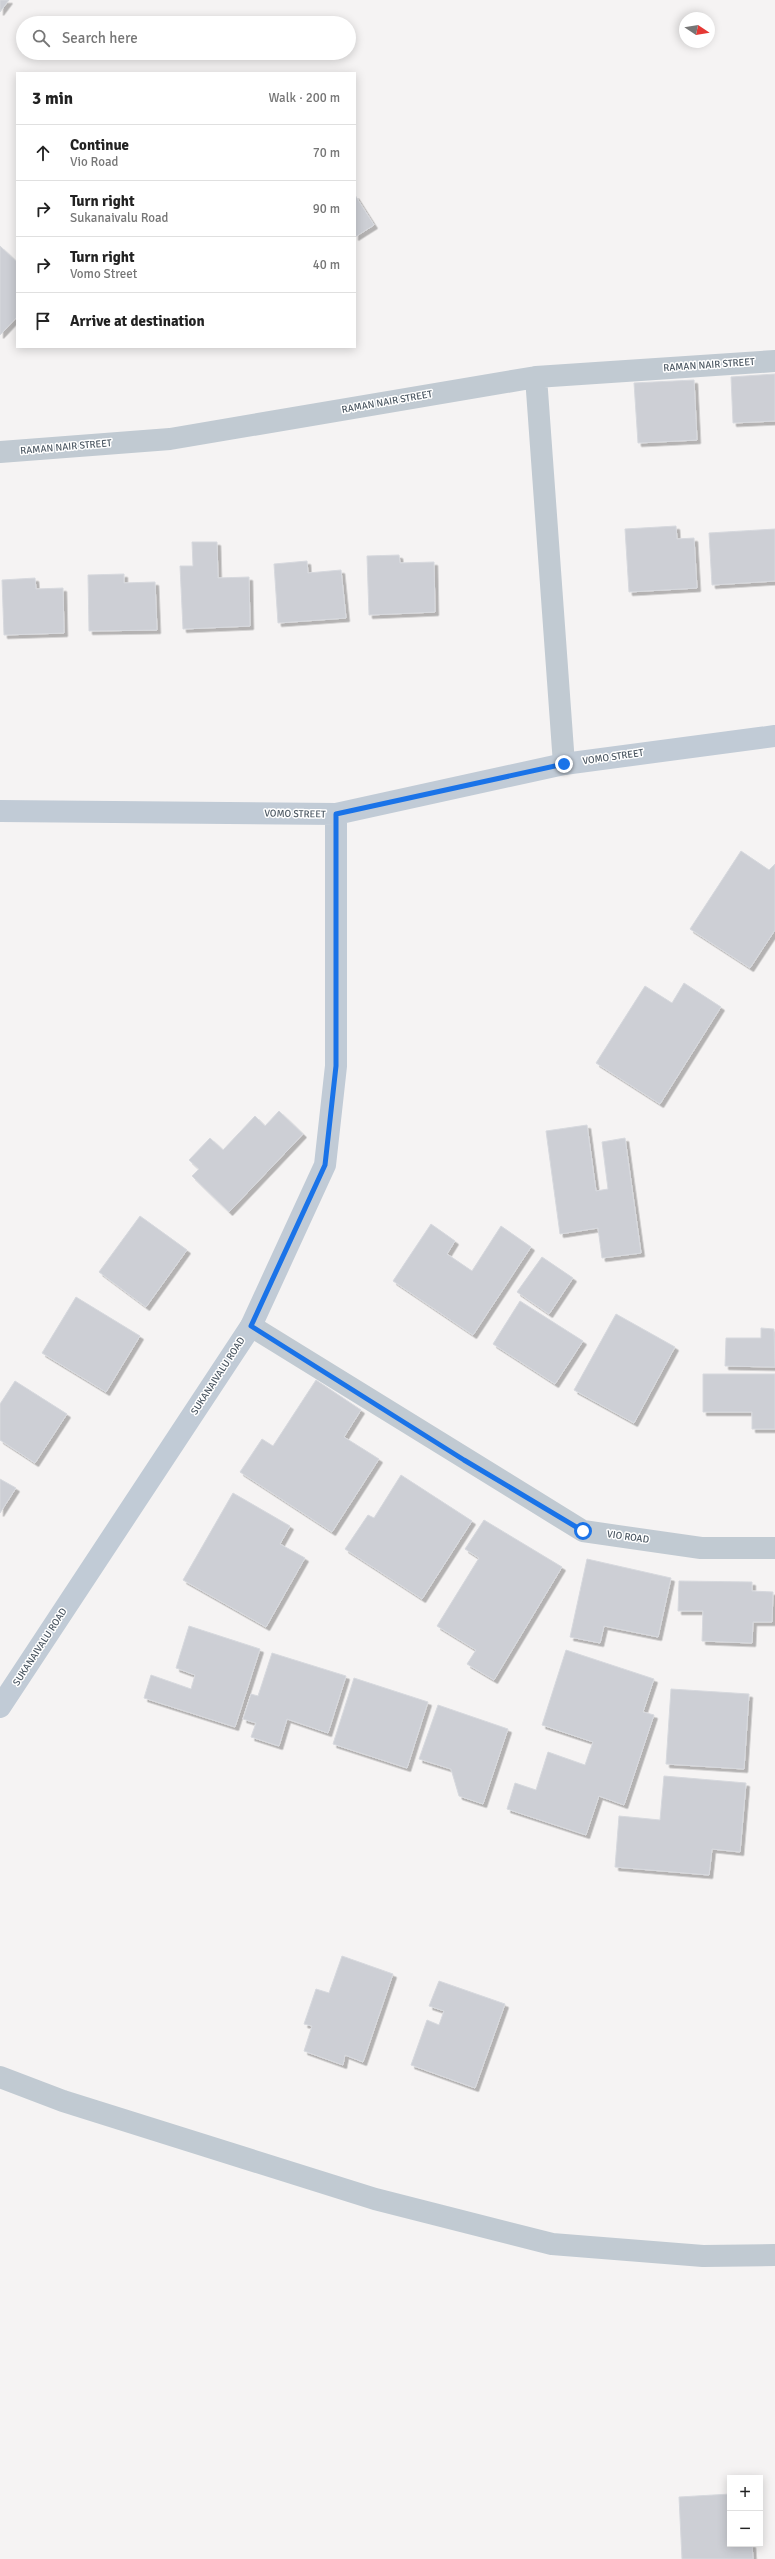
<!DOCTYPE html>
<meta charset="utf-8">
<style>
body{margin:0;font-family:Signika,sans-serif;background:#f2f2f2;color:#222}
.controls{position:absolute;right:12px;bottom:12px;display:grid;overflow:hidden;border-radius:0px;box-shadow:0 2px 10px #0003}
.controls button{width:36px;height:36px;display:grid;place-items:center;padding:0;border:0;border-bottom:1px solid #e0e0e0;background:#fff;color:#222;font:20px sans-serif}
.compass{position:absolute;left:679px;top:12px;width:36px;height:36px;border-radius:50%;background:#fff;box-shadow:0 2px 10px #0003;rotate:102deg}
.stop{position:absolute;width:12px;height:12px;margin:-9px;border:3px solid #1a73e8;border-radius:50%;background:#fff}
.stop.end{background:#1a73e8;border-color:#fff;box-shadow:0 1px 4px #0008}
.list{margin:0;padding:0;list-style:none}
h2{display:flex;justify-content:space-between;align-items:center;height:52px;margin:0;padding:0 16px;font-size:17px}
h2 small{font-size:13px;font-weight:400;color:#767676}
.list li{display:grid;grid-template-columns:26px 1fr auto;gap:12px;align-items:center;box-sizing:border-box;height:56px;padding:0 16px;border-top:1px solid #e0e0e0}
.list b{display:block;font-size:15px;white-space:nowrap}
.list p{margin:0;font-size:13px;white-space:nowrap;color:#767676}
.list em{font-size:13px;font-style:normal;color:#767676}
.icon{flex:none;width:22px;height:22px;fill:none;stroke:currentColor;stroke-width:2;stroke-linecap:round;stroke-linejoin:round}
.map{position:relative;flex:none;width:775px;height:2559px;overflow:hidden}
.search{position:absolute;background:#fff;box-shadow:0 2px 10px #0003;left:16px;top:16px;width:340px;height:44px;display:flex;align-items:center;gap:10px;box-sizing:border-box;padding:0 14px;border-radius:22px;color:#767676;font-size:15px}
.panel{position:absolute;background:#fff;box-shadow:0 2px 10px #0003;left:16px;top:72px;width:340px;height:276px;border-radius:0px}
.map>svg:first-child{display:block}
</style>
<div class="map">
<svg width="775" height="2559" viewBox="0 0 775 2559">
<defs>
<filter id="shadow"><feDropShadow dx="3.5" dy="3.5" stdDeviation="0" flood-color="#0004"/></filter>
</defs>
<rect width="100%" height="100%" fill="#f5f3f3"/>
<!-- building -->
<path fill="#cdcfd5" stroke="#d7d9de" filter="url(#shadow)" d="M0,0H9L0,12Z
M355,195L374,225L355,237Z
M0,246L17,262V317L0,335Z
M775,374V421L733,423L731,377Z
M694,380L697,440L638,443L634,383Z
M676,526L677,539L694,538L697,588L629,592L625,529Z
M775,529V581L712,585L709,533Z
M192,542H217L218,578L249,577L250,626L183,629L180,566H193Z
M399,555L400,563L434,562L435,612L369,615L367,556Z
M307,561L308,573L341,570L346,618L278,623L274,564Z
M124,574V583L155,582L157,630L89,631L88,575Z
M35,578L36,589L63,588L64,633L4,635L2,580Z
M741,851L769,870L775,864V930L750,968L690,929Z
M684,983L721,1007L660,1104L596,1063L645,986L672,1003Z
M279,1111L303,1134L229,1212L192,1176L199,1169L189,1160L210,1138L223,1150L255,1116L265,1126Z
M587,1125L596,1191L608,1189L602,1142L625,1138L641,1253L602,1258L598,1228L560,1234L546,1131Z
M140,1216L187,1250L146,1307L99,1272Z
M431,1224L455,1241L447,1254L472,1271L501,1226L531,1247L473,1335L393,1281Z
M542,1257L573,1278L549,1314L517,1292Z
M76,1297L140,1336L106,1392L42,1353Z
M520,1301L583,1341L555,1384L493,1344Z
M616,1314L675,1347L634,1423L574,1390Z
M761,1328L774,1329L775,1367L725,1366L726,1338H761Z
M703,1374H775V1429H752V1412H703Z
M316,1380L361,1410L344,1437L379,1459L332,1532L240,1472L262,1439L273,1446Z
M15,1381L67,1414L35,1463L0,1440V1404Z
M401,1475L472,1521L422,1599L345,1549L368,1515L374,1518Z
M0,1479L16,1488L0,1513Z
M233,1493L290,1526L280,1544L305,1558L266,1627L183,1580Z
M484,1520L562,1567L494,1680L467,1664L476,1650L437,1626L479,1558L465,1549Z
M587,1559L671,1578L658,1637L604,1626L600,1643L570,1637Z
M679,1581L752,1582V1591L773,1592L772,1622H753L752,1643L702,1641L703,1611H678Z
M189,1626L260,1649L235,1727L144,1698L151,1675L191,1689L195,1675L176,1668Z
M566,1650L654,1679L643,1712L654,1715L624,1805L599,1796L586,1835L507,1809L515,1783L536,1790L548,1752L585,1765L593,1742L542,1725Z
M272,1653L346,1676L328,1733L287,1719L279,1746L251,1737L256,1723L243,1719L251,1694L258,1696Z
M354,1678L428,1702L407,1768L333,1744Z
M671,1689L749,1694L744,1769L666,1764Z
M438,1705L508,1729L483,1804L459,1796L451,1769L419,1759Z
M664,1776L746,1783L740,1852L712,1849L709,1875L615,1867L619,1816L660,1820Z
M342,1956L393,1974L363,2062L345,2055L343,2065L304,2051L312,2026L304,2024L316,1989L329,1993Z
M439,1981L505,2004L475,2088L411,2065L427,2020L439,2025L444,2011L429,2006Z
M730,2494V2544H752L753,2559H682L679,2497Z"/>
<g fill="none" stroke-linecap="round" stroke-linejoin="round">
<!-- street -->
<path stroke="#c1cad2" stroke-width="22" d="M536,377L564,764
M0,452L170,439L536,377L775,361
M251,1326L583,1531L701,1548H775
M0,2077L63,2101L375,2199L552,2244L703,2256L775,2255"/>
<!-- secondary -->
<path stroke="#c1cbd6" stroke-width="22" d="M0,811L336,814L564,764L775,736
M0,1707L251,1326L325,1165L336,1066V814"/>
</g>
<g fill="none" stroke-linecap="round" stroke-linejoin="round">
<!-- route -->
<path stroke="#1a73e8" stroke-width="5" d="M564,764L336,814V1066L325,1165L251,1326L464,1460L583,1531"/>
</g>
<g text-anchor="middle" dominant-baseline="central" stroke-width="3" stroke-linejoin="round" paint-order="stroke">
<!-- street labels -->
<g font-size="10" fill="#4a5661" stroke="#fff">
<text transform="translate(709 365) rotate(-4)">RAMAN NAIR STREET</text>
<text transform="translate(387 402) rotate(-10)">RAMAN NAIR STREET</text>
<text transform="translate(66 447) rotate(-5)">RAMAN NAIR STREET</text>
<text transform="translate(613 757) rotate(-8)">VOMO STREET</text>
<text transform="translate(295 814) rotate(1)">VOMO STREET</text>
<text transform="translate(218 1376) rotate(-57)">SUKANAIVALU ROAD</text>
<text transform="translate(628 1537) rotate(8)">VIO ROAD</text>
<text transform="translate(40 1647) rotate(-57)">SUKANAIVALU ROAD</text>
</g>
</g>
</svg>
<div class="controls">
<button>+</button>
<button>−</button>
</div>
<svg class="compass" viewBox="-18 -18 36 36"><path d="M0-13l5 13h-10z" fill="#e53935"/><path d="M0 13l5-13h-10z" fill="#767676"/></svg>
<div class="stop" style="left:583px;top:1531px"></div>
<div class="stop end" style="left:564px;top:764px"></div>
<div class="search"><svg class="icon" aria-label="search" viewBox="0 0 24 24"><circle cx="10" cy="10" r="6"/><path d="M15 15l6 6"/></svg>Search here</div>
<section class="panel">
<h2>3 min<small>Walk · 200 m</small></h2>
<ul class="list">
<li><svg class="icon" aria-label="ahead" viewBox="0 0 24 24"><path d="M12 20V5M6 11l6-6 6 6"/></svg><div><b>Continue</b><p>Vio Road</p></div><em>70 m</em></li>
<li><svg class="icon" aria-label="right" viewBox="0 0 24 24"><path d="M7 20v-9h11M14 6l5 5-5 5"/></svg><div><b>Turn right</b><p>Sukanaivalu Road</p></div><em>90 m</em></li>
<li><svg class="icon" aria-label="right" viewBox="0 0 24 24"><path d="M7 20v-9h11M14 6l5 5-5 5"/></svg><div><b>Turn right</b><p>Vomo Street</p></div><em>40 m</em></li>
<li><svg class="icon" aria-label="arrive" viewBox="0 0 24 24"><path d="M6 21V4h12l-3 4 3 4H6"/></svg><div><b>Arrive at destination</b></div></li>
</ul>
</section>
</div>
